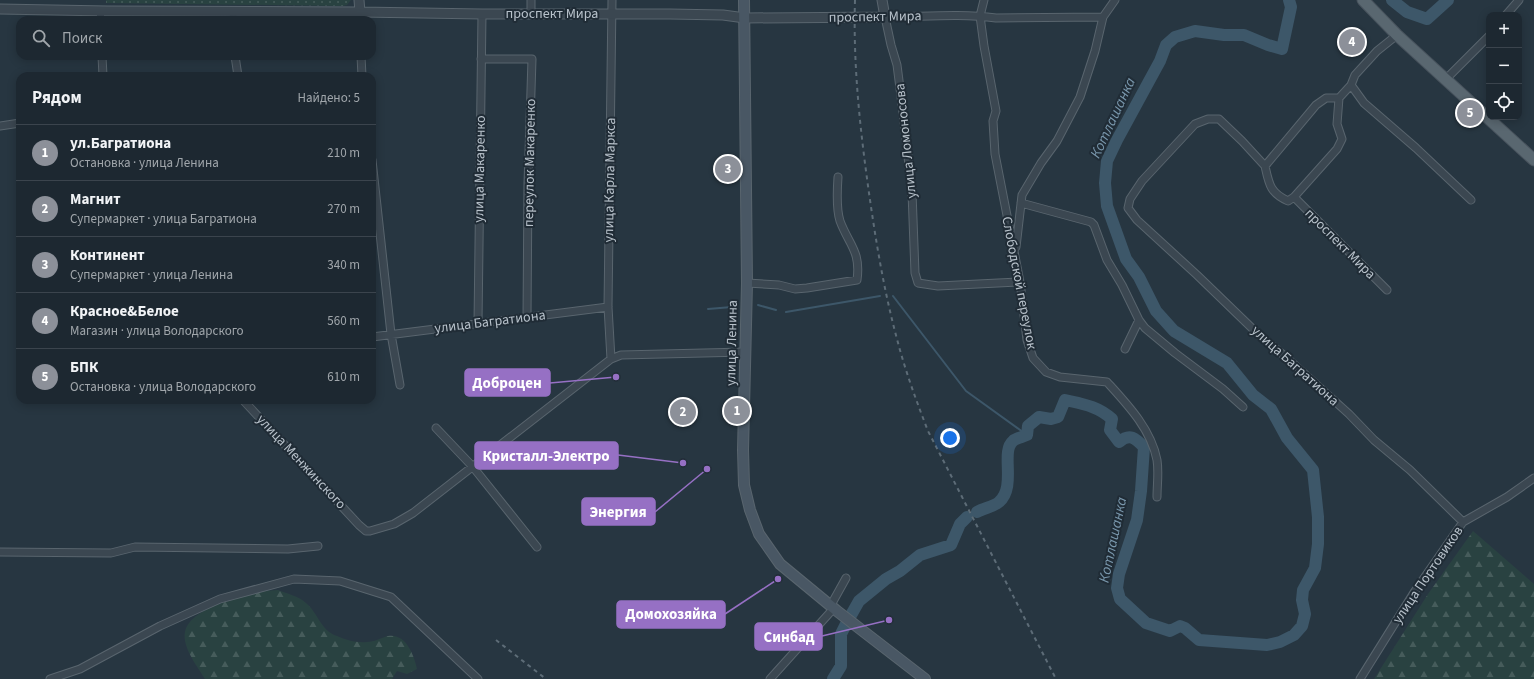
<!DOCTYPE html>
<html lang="ru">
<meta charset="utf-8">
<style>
body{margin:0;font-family:"Source Sans 3",sans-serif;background:#2a343d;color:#f1f3f6}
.controls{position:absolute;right:12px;top:12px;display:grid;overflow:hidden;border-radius:8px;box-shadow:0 2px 10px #0003}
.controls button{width:36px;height:36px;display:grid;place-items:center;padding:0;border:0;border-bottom:1px solid #3b444d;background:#1d2831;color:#f1f3f6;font:20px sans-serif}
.you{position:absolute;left:950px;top:438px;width:14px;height:14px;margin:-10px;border:3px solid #fff;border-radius:50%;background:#1a73e8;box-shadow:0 0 0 6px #1a73e833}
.badge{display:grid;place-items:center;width:26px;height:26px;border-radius:50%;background:#8c9099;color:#fff;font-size:13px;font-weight:700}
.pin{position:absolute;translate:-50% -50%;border:2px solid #fff;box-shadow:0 1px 4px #0006}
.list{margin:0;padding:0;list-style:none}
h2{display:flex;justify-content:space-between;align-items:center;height:52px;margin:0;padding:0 16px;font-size:17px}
h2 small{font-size:13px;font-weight:400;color:#a0a6ab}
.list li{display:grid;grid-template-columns:26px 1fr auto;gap:12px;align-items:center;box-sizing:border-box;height:56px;padding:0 16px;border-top:1px solid #3b444d}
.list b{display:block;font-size:15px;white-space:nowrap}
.list p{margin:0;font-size:13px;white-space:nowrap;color:#a0a6ab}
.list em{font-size:13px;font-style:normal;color:#a0a6ab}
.icon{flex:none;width:22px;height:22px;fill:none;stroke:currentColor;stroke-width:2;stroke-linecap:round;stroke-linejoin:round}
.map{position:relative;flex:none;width:1534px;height:679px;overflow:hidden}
.search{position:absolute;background:#1d2831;box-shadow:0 2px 10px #0003;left:16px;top:16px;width:360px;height:44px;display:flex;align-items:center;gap:10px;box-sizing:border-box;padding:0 14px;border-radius:12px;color:#a0a6ab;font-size:15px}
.panel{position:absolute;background:#1d2831;box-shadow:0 2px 10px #0003;left:16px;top:72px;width:360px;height:332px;border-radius:12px}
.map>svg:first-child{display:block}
</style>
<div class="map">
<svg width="1534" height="679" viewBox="0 0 1534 679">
<defs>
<pattern id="grass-dots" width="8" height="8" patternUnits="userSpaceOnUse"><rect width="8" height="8" fill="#294241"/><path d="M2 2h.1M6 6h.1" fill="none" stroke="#465c5b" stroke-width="1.8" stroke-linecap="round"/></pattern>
<pattern id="forest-firs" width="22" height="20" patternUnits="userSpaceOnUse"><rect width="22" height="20" fill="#294241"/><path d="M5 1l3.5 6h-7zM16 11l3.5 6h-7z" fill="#465c5b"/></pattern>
</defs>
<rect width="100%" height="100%" fill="#273641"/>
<!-- grass -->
<path fill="url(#grass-dots)" d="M106,0H351L347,5L343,6L106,3Z"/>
<!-- forest -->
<path fill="url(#forest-firs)" d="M1473,531L1534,584V679H1374L1428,594Z
M278,590C288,594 298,596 306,603C318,613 321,631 337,636C346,640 357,643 367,642C374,642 381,638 388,636C406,633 414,655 417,669L407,674L397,671L392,679H205C197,666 182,647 185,632C188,611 236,596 254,592C261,590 270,591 278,590Z"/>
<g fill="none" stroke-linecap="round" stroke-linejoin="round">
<!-- stream -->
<path stroke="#3d5769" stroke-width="2" d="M893,296L966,391L1027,435
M758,305L776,310
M708,309L732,307
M786,312L880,296"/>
<!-- river -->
<path stroke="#3d5769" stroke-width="12" d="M1392,0L1407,12L1427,19L1448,0
M977,512C984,508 993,507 999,502C1017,486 1000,452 1013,441C1016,438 1023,437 1027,435L1028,426L1039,417L1051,419L1058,417L1065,400C1083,404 1098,406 1112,419L1110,430L1119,442C1130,433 1135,438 1144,447L1141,491L1137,520L1119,574L1117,588L1120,599L1146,623L1170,631L1180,626L1185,628L1199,640L1267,645L1280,642L1294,635L1302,626L1305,614L1302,600L1303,590L1315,568L1318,544V517L1313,470L1287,438L1271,409L1253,395L1227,363L1174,331L1156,311L1139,277L1126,259L1107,206L1105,183L1107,161L1117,140L1160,61L1166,45L1175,37L1195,31L1224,35H1244L1268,45L1282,49L1291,7L1289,0
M833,679L841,666V634L846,624L859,601L886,579L900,571L920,555L951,545L960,524L967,517"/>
<defs>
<path id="minor" d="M984,0L980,16L984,46L996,111L993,121L995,154L1020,282L1027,340L1033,358L1046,372L1060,377L1107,382C1127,404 1151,429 1157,460C1159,472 1157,485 1157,497
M100,11L101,20
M531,14V0
M1506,15L1519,0
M233,20V12
M102,56L103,76
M235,56L238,76
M361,56L362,76
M481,59H532L528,184L527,318
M1445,80L1489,36
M1351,85L1364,103L1416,148L1471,200
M1339,98L1337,124L1342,139L1337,149L1294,197L1288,201C1270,193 1269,184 1265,166L1316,105L1326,98H1339L1351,85L1355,75L1377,51L1397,35
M0,126L20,123
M372,160L391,334L400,385
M1265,166L1242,141L1219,119H1208L1195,124L1142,181L1130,199L1128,208L1137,220L1197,275L1257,333L1287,358L1349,414L1374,440L1410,470L1463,522
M1294,197L1387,290
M1021,203L1091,222L1094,225L1107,260L1122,285L1139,320L1145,328L1175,353L1223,389L1243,407
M1016,247L1022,195L1041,163L1057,141L1080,97L1095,51L1103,17L1115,0
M1020,282L938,286L918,283L915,273L912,192L902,104L897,65L891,45L885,17C922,17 959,13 996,18L1103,17
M747,283L779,285L795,289L807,288L857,280C861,251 849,245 840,221C836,208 837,191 838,177
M478,323L482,14
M372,337L608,307
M1125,349L1139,320
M611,359L608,307L612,0
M243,400L359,525L366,531H370L394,524L413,513L611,359L621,355L745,352
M436,428L473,467L537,547
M0,552L111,553L135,547L288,549L318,546
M831,605L846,578
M50,679L80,669L160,626L220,599L294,579L340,581L391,597L478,679
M770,679L834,608
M1360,679L1415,591L1463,522L1507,497L1534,478"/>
<path id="tertiary" d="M359,0L360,12
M0,9L107,11L360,12L482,14H670L723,15L745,18L885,17L882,0"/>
<path id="secondary" d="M744,0L747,283L743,450L744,485L750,510L759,534L780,564L837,611L925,679"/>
<path id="primary" d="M1363,0L1397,35L1534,160"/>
</defs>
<!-- minor casing -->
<use href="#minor" stroke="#59656e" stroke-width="9"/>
<!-- tertiary casing -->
<use href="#tertiary" stroke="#59656e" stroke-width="11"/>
<!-- secondary casing -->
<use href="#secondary" stroke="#59656e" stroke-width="12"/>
<!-- primary casing -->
<use href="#primary" stroke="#48535d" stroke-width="13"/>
<!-- minor -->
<use href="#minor" stroke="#3b4751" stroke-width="7"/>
<!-- tertiary -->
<use href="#tertiary" stroke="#3b4751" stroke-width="9"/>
<!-- secondary -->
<use href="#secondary" stroke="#495764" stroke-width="10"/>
<!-- primary -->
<use href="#primary" stroke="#596770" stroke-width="11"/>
<!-- rail -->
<path stroke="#5d6c77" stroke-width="2" stroke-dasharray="4 4" stroke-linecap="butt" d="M855,0C853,65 860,129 869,193C876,242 884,291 897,339C905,370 916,400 928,431L1056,679
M496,640L546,679"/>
</g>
<g text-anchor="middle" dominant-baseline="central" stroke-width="4" stroke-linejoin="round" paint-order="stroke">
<!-- street labels -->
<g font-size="14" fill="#b8c2cb" stroke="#202c36">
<text x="552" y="14">проспект Мира</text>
<text transform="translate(875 17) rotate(-1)">проспект Мира</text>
<text transform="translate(906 141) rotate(-96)">улица Ломоносова</text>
<text transform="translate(530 163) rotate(-89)">переулок Макаренко</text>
<text transform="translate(480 169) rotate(-89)">улица Макаренко</text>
<text transform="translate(610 180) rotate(-89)">улица Карла Маркса</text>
<text transform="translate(1340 244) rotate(45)">проспект Мира</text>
<text transform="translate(1019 283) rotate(79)">Слободской переулок</text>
<text transform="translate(490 322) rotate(-7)">улица Багратиона</text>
<text transform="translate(732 343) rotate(-89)">улица Ленина</text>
<text transform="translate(1295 366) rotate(42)">улица Багратиона</text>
<text transform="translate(301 462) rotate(47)">улица Менжинского</text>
<text transform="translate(1428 575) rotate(-56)">улица Портовиков</text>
</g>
<!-- water labels -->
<g font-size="15" font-style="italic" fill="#7997ac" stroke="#202c36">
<text transform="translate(1113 118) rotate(-65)">Котлашанка</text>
<text transform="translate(1113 540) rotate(-78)">Котлашанка</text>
</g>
</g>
<!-- callouts -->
<path fill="none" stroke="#9670c4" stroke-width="1.5" d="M616 377L550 383M683 463L618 455M707 469L655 512M778 579L725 614M889 620L822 636"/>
<g fill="#9670c4" stroke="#202c36" stroke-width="1.5">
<circle cx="616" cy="377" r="4"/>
<circle cx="683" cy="463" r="4"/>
<circle cx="707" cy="469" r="4"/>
<circle cx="778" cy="579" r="4"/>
<circle cx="889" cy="620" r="4"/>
</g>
<g fill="#9670c4" stroke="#9670c4" stroke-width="1.5">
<rect x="465" y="369" width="85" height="27" rx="4"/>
<rect x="475" y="442" width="143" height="27" rx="4"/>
<rect x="582" y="498" width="73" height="27" rx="4"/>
<rect x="617" y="601" width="108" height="27" rx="4"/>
<rect x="755" y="623" width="67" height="27" rx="4"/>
</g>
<g font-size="15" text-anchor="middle" font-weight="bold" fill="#fff">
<text x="507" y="388">Доброцен</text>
<text x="546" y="461">Кристалл-Электро</text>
<text x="618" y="517">Энергия</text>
<text x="671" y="619">Домохозяйка</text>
<text x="789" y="642">Синбад</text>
</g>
</svg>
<div class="controls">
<button>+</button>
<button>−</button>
<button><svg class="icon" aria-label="locate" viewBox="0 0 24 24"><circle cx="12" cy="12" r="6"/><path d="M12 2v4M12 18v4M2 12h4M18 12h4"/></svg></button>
</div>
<div class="you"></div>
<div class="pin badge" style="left:737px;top:411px">1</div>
<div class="pin badge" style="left:683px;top:412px">2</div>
<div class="pin badge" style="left:728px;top:169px">3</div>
<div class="pin badge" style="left:1352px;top:42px">4</div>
<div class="pin badge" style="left:1470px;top:113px">5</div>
<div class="search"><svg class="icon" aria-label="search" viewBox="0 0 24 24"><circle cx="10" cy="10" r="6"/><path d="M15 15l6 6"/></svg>Поиск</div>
<section class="panel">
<h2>Рядом<small>Найдено: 5</small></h2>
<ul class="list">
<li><span class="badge">1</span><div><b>ул.Багратиона</b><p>Остановка · улица Ленина</p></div><em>210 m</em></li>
<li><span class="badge">2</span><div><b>Магнит</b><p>Супермаркет · улица Багратиона</p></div><em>270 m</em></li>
<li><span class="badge">3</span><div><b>Континент</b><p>Супермаркет · улица Ленина</p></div><em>340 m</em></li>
<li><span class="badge">4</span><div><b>Красное&amp;Белое</b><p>Магазин · улица Володарского</p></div><em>560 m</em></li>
<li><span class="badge">5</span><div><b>БПК</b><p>Остановка · улица Володарского</p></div><em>610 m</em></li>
</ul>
</section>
</div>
